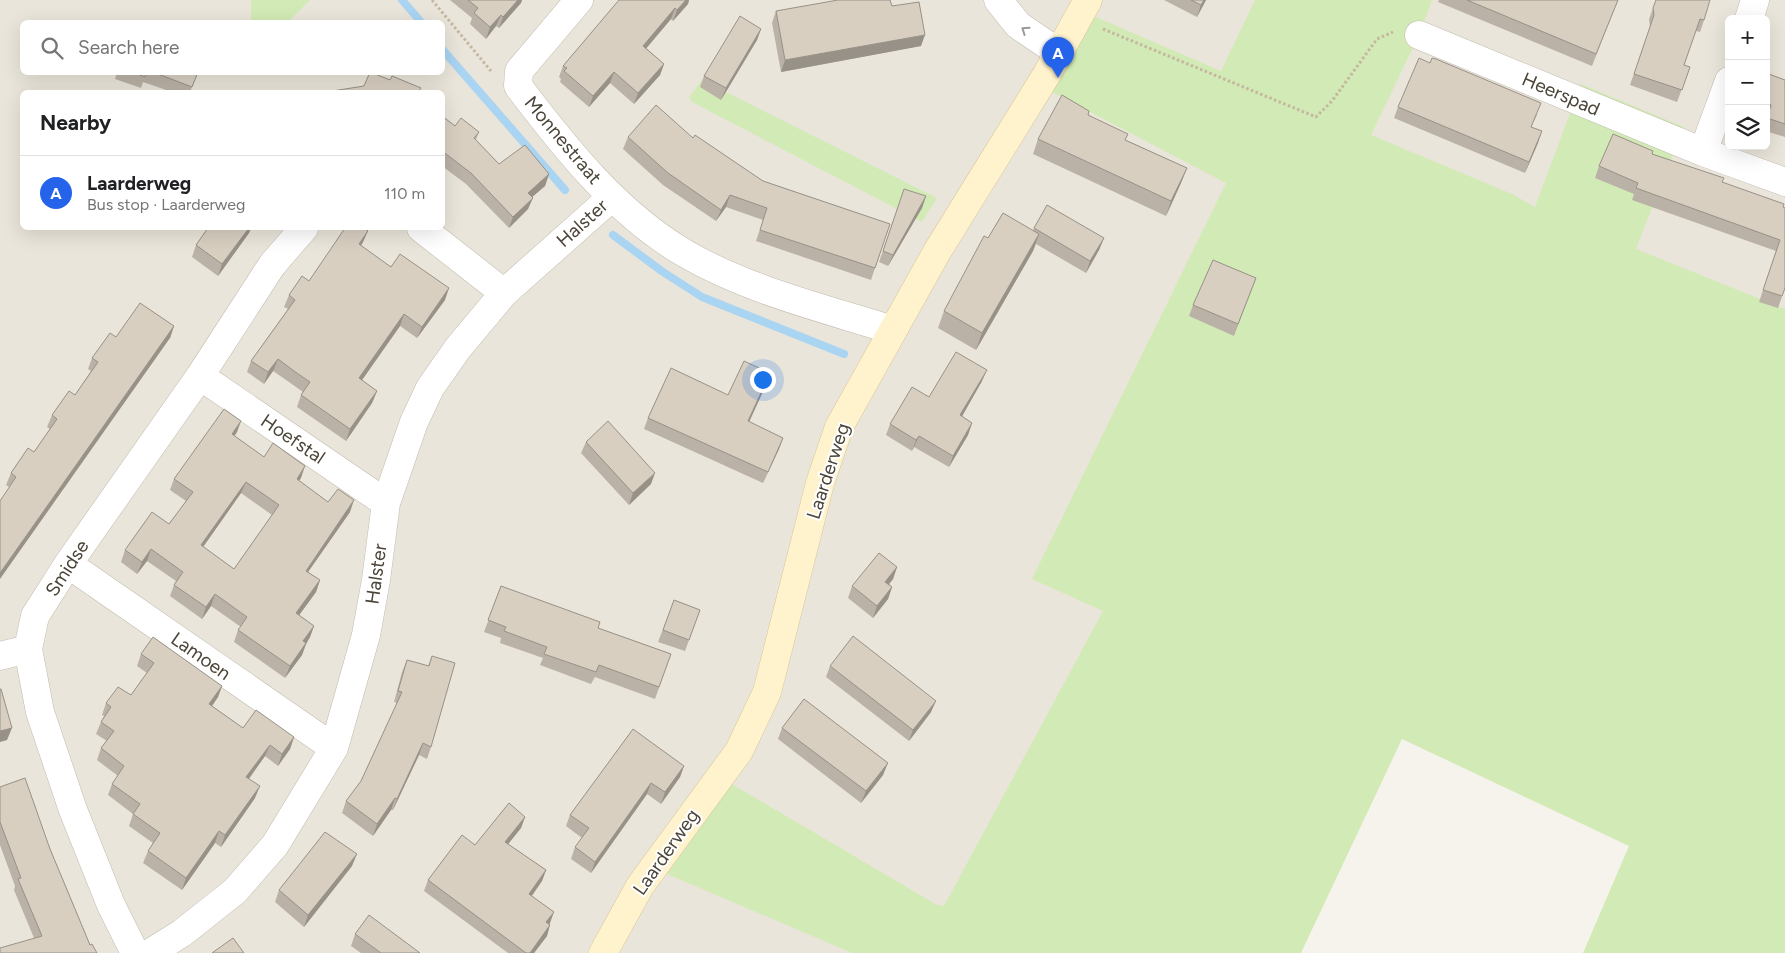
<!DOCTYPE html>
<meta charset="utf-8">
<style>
body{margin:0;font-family:Figtree,sans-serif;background:#f6f6f6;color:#202124}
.controls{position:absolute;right:15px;top:15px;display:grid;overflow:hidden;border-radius:8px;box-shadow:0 5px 20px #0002}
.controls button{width:45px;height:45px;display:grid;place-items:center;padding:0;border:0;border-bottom:1px solid #e0e0e0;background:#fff;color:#202124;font:25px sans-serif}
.you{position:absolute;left:762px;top:379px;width:18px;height:18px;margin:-12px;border:4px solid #fff;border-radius:50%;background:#1a73e8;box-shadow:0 0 0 8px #1a73e833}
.badge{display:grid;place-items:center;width:32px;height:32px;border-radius:50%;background:#2563eb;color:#fff;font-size:16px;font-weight:700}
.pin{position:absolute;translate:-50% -41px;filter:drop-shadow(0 1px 2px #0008)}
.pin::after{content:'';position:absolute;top:26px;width:18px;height:15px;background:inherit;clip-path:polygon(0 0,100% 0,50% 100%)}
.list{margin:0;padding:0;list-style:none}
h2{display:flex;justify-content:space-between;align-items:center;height:65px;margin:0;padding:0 20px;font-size:21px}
h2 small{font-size:16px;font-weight:400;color:#757577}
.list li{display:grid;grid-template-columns:32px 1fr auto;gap:15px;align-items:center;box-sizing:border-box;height:75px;padding:0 20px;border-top:1px solid #e0e0e0}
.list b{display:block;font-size:19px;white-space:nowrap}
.list p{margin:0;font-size:16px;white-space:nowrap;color:#757577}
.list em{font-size:16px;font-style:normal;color:#757577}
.icon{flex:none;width:28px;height:28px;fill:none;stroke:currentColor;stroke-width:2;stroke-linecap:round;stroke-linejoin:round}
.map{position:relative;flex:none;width:1785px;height:953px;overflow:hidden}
.search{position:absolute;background:#fff;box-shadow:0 5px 20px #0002;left:20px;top:20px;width:425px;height:55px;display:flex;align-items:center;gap:12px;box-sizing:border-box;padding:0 18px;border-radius:8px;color:#757577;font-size:19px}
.panel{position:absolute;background:#fff;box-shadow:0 5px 20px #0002;left:20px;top:90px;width:425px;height:140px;border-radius:8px}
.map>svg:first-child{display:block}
</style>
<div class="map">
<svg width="1785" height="953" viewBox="0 0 1785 953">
<rect width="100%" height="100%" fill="#f6f3ec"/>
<!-- residential -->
<path fill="#eae5da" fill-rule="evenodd" d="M0,0H1785V333L1582,250L1295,953H0ZM1729,19H1766V146H1729ZM22,22H442V72H22ZM22,92H442V228H22Z"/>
<!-- green -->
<path fill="#d2eab5" d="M251,0H310L288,22H251Z
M1255,0H1432L1419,35L1371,135L1512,194L1535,207L1581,84L1684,127L1636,249L1785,309V953H1583L1629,846L1402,739L1301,953H852L667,874L730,783L937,905L944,906L1103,611L1032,579L1226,183L1048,90L1091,15L1221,71Z
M702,80L937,198L922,222L692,102L689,97Z"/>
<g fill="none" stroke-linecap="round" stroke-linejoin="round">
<!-- stream -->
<path stroke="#a9d4f2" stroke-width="8" d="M402,0L421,22
M442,49L565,190
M613,235L663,272L702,297L844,354"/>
<defs>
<path id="street" d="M579,0L519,71L518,86C565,148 617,214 686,254C748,290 823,308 892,330
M998,0L1018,25L1059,53
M1749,19L1755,0
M1419,35L1703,152
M1729,81L1703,152L1785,182
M421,228L504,293
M200,376L386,503
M68,564L334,748
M0,656L28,649
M135,953L111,905L73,810L40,712L28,649L35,616L68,564L200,376L272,265L304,228
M150,953L182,933L235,891L275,845L334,748L366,635L376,580L386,503L414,422L430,388L458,348L504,293L612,197"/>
<path id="secondary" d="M603,953L640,886L739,751L767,692L820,483L839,427L938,250L1047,74L1088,0"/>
</defs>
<!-- street casing -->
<use href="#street" stroke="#c2bbae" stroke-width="29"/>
<!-- secondary casing -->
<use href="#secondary" stroke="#d6c79b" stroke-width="29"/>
<!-- path -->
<path stroke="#c4b79f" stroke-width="3" stroke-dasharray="2.5 2.5" stroke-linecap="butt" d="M432,0L491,71
M1103,29L1316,117L1332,101L1377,39L1393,32"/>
<!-- street -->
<use href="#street" stroke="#fff" stroke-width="28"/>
<!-- secondary -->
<use href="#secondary" stroke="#fff3cd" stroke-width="28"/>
</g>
<!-- wall -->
<path fill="#bab2a6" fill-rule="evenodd" d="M450,0H522L521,3L499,28L496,26L486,39L470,24L472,18Z
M619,0H689L688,4L673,21L671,19L646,48L664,64L660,75L634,104L610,83L589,107L560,82L561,79L559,77L563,66Z
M1164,0H1206L1197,17Z
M1439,0H1618L1592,66L1438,2Z
M1656,0L1704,20L1700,32L1696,31L1684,65L1690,67L1677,102L1630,85L1650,27L1649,19Z
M892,6L921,46L781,72L772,23L776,11Z
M761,29L757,40L721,100L700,87L704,76Z
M117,72H198L190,92H172L143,82L141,88L115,79Z
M1766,73L1785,80V137L1766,131Z
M1398,107L1537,115L1531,127L1538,143L1525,173L1394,118Z
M1088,115L1126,140L1187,168L1181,183L1166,216L1033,154L1038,139Z
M442,116L455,126L479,132L476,140L499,164L549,174L545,186L532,197L528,209L509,228L466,184L442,166Z
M628,137L693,138L763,181L890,224L871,280L756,241L763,220L726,207L716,221L663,185L623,149Z
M1652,154L1722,182L1783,207L1785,288L1778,308L1759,302L1776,251L1632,200L1634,194L1595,178L1599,166Z
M926,196L922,208L888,266L879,262L900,201Z
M206,228H251L249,233L218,276L192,257L196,245L207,229Z
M1034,228L1104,238L1099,250L1086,273L1036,244L1033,251L976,350L938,328L944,311L988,238L1033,230Z
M363,242L361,246L391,267L445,300L417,338L400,326L362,380L377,391L372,403L346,441L297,407L301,395L303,392L289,382L273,371L264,384L247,372L251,361L288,309L284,307L289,295Z
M1256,278L1234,336L1189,316L1193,305Z
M174,326L170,338L9,487L6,485L11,473L34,452L50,429L47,427L52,415L75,395L91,371L88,369L92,358L116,337Z
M770,373L766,385L749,422L783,438L779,449L763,483L644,429L648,418L728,395Z
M982,381L962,416L972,423L968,435L949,467L914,447L912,451L886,435L890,424L929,397Z
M237,432L234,436L264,457L301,478L299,481L328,502L350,512L308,572L320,580L316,592L299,615L314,626L310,637L306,644L302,655L285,678L234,642L238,630L241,627L211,606L202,619L170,596L174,585L176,581L147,561L137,574L121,562L125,550L169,524L186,501L170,490L174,479ZM241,493L272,515L234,569L203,547Z
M586,442L651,484L629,505L581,453Z
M897,567L893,579L889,584L892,587L888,599L873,618L848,598L852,586Z
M501,586L598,628L671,654L655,699L595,677L591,684L540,665L543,658L500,643L501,638L484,632Z
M674,600L700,610L685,651L658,642Z
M141,654L222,686L218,697L212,706L243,728L294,737L290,749L278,766L265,756L249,779L255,798L221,847L215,843L182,890L143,863L148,851L153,843L129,826L133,814L108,795L112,784L118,776L97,760L101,748L107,741L96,734L101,722L104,716L102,715L106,703L131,695L147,673L137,666Z
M432,656L431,747L427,759L419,755L393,810H391L373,836L342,813L346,801L361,781L397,703L394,702L402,672L407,660L428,666Z
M830,666L931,712L909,741L826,677Z
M782,728L883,775L861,803L778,739Z
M684,766L680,777L661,804L647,794L591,873L571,859L575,847L582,838L566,826L570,815Z
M0,787L50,849L90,945L34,938L14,890L15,886L0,845Z
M525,817L521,828L508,844L546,870L542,881L532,896L550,923L547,936L534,953H508L424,891L428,880L475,845Z
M352,866L304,927L275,902L279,890Z
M355,934L420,953H361L351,946Z"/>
<!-- shaded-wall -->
<path fill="#979187" d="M518,0H522L521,3L499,28L503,17Z
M686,0H689L688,4L673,21L677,10Z
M1204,0H1206L1197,17L1201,5Z
M675,8L671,19L639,57L643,46Z
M501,15L496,26L486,39L490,27Z
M761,29L757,40L721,100L726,88Z
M925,35L921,46L781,72L785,60Z
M664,64L660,75L634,104L638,93Z
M614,72L610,83L589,107L593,96Z
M1542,131L1538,143L1525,173L1529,162Z
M1187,168L1181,183L1166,216L1171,201Z
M549,174L545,186L524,204L528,193Z
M730,195L726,207L716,221L721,210Z
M926,196L922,208L888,266L893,255Z
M533,198L528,209L509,228L513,217Z
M249,228H251L249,233L218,276L222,264Z
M368,231L363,242L354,256L359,244Z
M1039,234L1033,251L976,350L982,333Z
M1104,238L1099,250L1086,273L1090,261Z
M449,288L445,300L417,338L422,327Z
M404,314L400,326L355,390L359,378Z
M174,326L170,338L0,579V573Z
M278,359L273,371L264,384L268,372Z
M987,370L982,381L956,427L960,415Z
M770,373L766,385L744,433L748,421Z
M377,391L372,403L346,441L350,429Z
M241,421L237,432L228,446L232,434Z
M972,423L968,435L949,467L953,456Z
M919,436L914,447L912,451L916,440Z
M783,438L779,449L763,483L768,472Z
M305,466L301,478L292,491L297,479Z
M655,473L651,484L629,505L633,493Z
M246,482L241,493L196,557L201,545Z
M354,500L350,512L301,582L306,571Z
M151,549L147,561L137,574L142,562Z
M897,567L893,579L881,594L885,582Z
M320,580L316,592L292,625L296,613Z
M892,587L888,599L873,618L877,606Z
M215,594L211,606L202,619L206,607Z
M314,626L310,637L306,644L302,655L285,678L290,666L303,641Z
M222,686L218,697L205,716L209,704Z
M936,701L931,712L909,741L913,730Z
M12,728L7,740L0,742V731Z
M294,737L290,749L278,766L282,754Z
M423,743L419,755L393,810L397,799Z
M270,745L265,756L242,788L246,777Z
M888,763L883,775L861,803L866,791Z
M684,766L680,777L661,804L665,792Z
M651,783L647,794L591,873L595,862Z
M260,786L255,798L221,847L225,835Z
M395,798L391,810L373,836L377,824Z
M525,817L521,828L501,853L505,842Z
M219,831L215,843L182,890L186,878Z
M357,854L352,866L304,927L308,915Z
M546,870L542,881L525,905L529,894Z
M554,912L550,923L542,933L546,922Z
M550,925L547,936L534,953H530Z"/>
<!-- building -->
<path fill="#d8cfc1" stroke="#979187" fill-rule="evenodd" d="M468,0H518L503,17L501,15L490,27L474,13L478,8Z
M619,0H686L677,10L675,8L643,46L664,64L638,93L614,72L593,96L564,71L567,68L563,66Z
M838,0H890L892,6L919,2L925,35L785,60L776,11Z
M1191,0H1204L1201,5Z
M1467,0H1618L1596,54Z
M1656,0H1710L1704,20L1700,19L1684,65L1690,67L1682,90L1634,74L1654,15L1653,8Z
M740,16L761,29L726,88L704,76Z
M1419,58L1430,63L1432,58L1436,59L1541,103L1531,127L1542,131L1529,162L1398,107Z
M133,72H146L145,77Z
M153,72H198L192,87Z
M370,72L390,80L392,76L421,88L418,92H326L364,86Z
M1766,73L1785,80V124L1767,118L1771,105L1766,103Z
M1062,95L1089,111L1088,115L1128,134L1125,140L1187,168L1171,201L1038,139Z
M656,105L693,138L695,135L763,181L890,224L875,268L760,230L767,208L730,195L721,210L668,173L628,137Z
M442,116L455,126L461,118L479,132L474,138L499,164L525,145L549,174L528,193L533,198L513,217L471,173L442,151Z
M1613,134L1653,151L1652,154L1724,178L1722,182L1784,204L1783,207L1785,208V288L1782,296L1763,290L1780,240L1636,188L1638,183L1599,166Z
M904,189L926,196L893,255L883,251Z
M1047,205L1104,238L1090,261L1034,228Z
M1003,213L1039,234L982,333L944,311L984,236L988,238Z
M208,228H249L222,264L196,245Z
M345,228H363L368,231L359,244L391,267L400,254L449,288L422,327L404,314L359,378L377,391L350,429L301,395L310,382L294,371L278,359L268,372L251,361L295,300L289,295L302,276L309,281Z
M1213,260L1256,278L1238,324L1193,305Z
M140,303L174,326L0,573V501L16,477L11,473L28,448L34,452L57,419L52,415L69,391L75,395L98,362L92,358L110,333L116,337Z
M956,352L987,370L960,415L972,423L953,456L919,436L916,440L890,424L912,387L929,397Z
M744,361L770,373L748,421L783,438L768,472L648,418L671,368L728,395Z
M224,409L241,421L232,434L264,457L273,443L305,466L297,479L328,502L338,489L354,500L306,571L320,580L296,613L314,626L303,641L306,643L290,666L238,630L247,617L215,594L206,607L174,585L183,572L151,549L142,562L125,550L152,512L169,524L193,492L174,479ZM246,482L279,505L234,569L201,545Z
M608,421L655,473L633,493L586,442Z
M879,553L897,567L885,582L892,587L877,606L852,586Z
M501,586L600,622L598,628L671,654L659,687L599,665L596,672L544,654L547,647L504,631L506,627L488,620Z
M674,600L700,610L689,640L663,630Z
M853,636L936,701L913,730L830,666Z
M153,637L222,686L209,704L243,728L256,710L294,737L282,754L270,745L246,777L260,786L225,835L219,831L186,878L148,851L160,833L133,814L140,804L112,784L124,766L101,748L114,731L101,722L111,707L106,703L118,687L131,695L154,663L141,654Z
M432,656L455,663L431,747L423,743L397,799L395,798L377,824L346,801L361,781L402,692L398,691L407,660L429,666Z
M0,689H1L12,728L0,731Z
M804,699L888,763L866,791L782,728Z
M633,729L684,766L665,792L651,783L595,862L575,847L589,828L570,815Z
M25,778L50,849L90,945L92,944L97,953H0V948L42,936L18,879L21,878L0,822V787Z
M509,803L525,817L505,842L546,870L529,894L554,912L546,922L550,925L530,953H526L428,880L462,835L475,845Z
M325,832L357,854L308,915L279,890Z
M369,915L420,953H381L355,934Z
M233,938L244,953H212Z"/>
<!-- one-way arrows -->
<defs><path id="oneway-chevron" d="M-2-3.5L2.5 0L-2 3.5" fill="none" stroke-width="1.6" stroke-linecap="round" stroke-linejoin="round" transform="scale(1.25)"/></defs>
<use stroke="#9c9892" href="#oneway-chevron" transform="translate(1025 30) rotate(-145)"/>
<g text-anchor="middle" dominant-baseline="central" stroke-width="4" stroke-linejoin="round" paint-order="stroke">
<!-- street labels -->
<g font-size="19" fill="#4b4439" stroke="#fff">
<text transform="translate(1561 94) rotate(23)">Heerspad</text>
<text transform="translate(563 140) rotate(50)">Monnestraat</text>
<text transform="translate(582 223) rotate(-42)">Halster</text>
<text transform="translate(293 439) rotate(34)">Hoefstal</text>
<text transform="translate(828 471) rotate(-72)">Laarderweg</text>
<text transform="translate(67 568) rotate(-57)">Smidse</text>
<text transform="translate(376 574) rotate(-82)">Halster</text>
<text transform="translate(201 656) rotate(35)">Lamoen</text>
<text transform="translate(666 852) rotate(-55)">Laarderweg</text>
</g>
</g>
</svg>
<div class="controls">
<button>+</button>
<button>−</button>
<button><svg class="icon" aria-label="layers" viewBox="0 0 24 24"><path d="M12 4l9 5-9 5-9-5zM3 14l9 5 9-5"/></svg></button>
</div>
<div class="you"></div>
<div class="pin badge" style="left:1058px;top:78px">A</div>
<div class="search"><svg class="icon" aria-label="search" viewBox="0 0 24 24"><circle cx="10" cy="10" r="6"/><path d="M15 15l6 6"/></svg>Search here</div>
<section class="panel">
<h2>Nearby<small></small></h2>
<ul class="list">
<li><span class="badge">A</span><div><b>Laarderweg</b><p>Bus stop · Laarderweg</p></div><em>110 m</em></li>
</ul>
</section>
</div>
